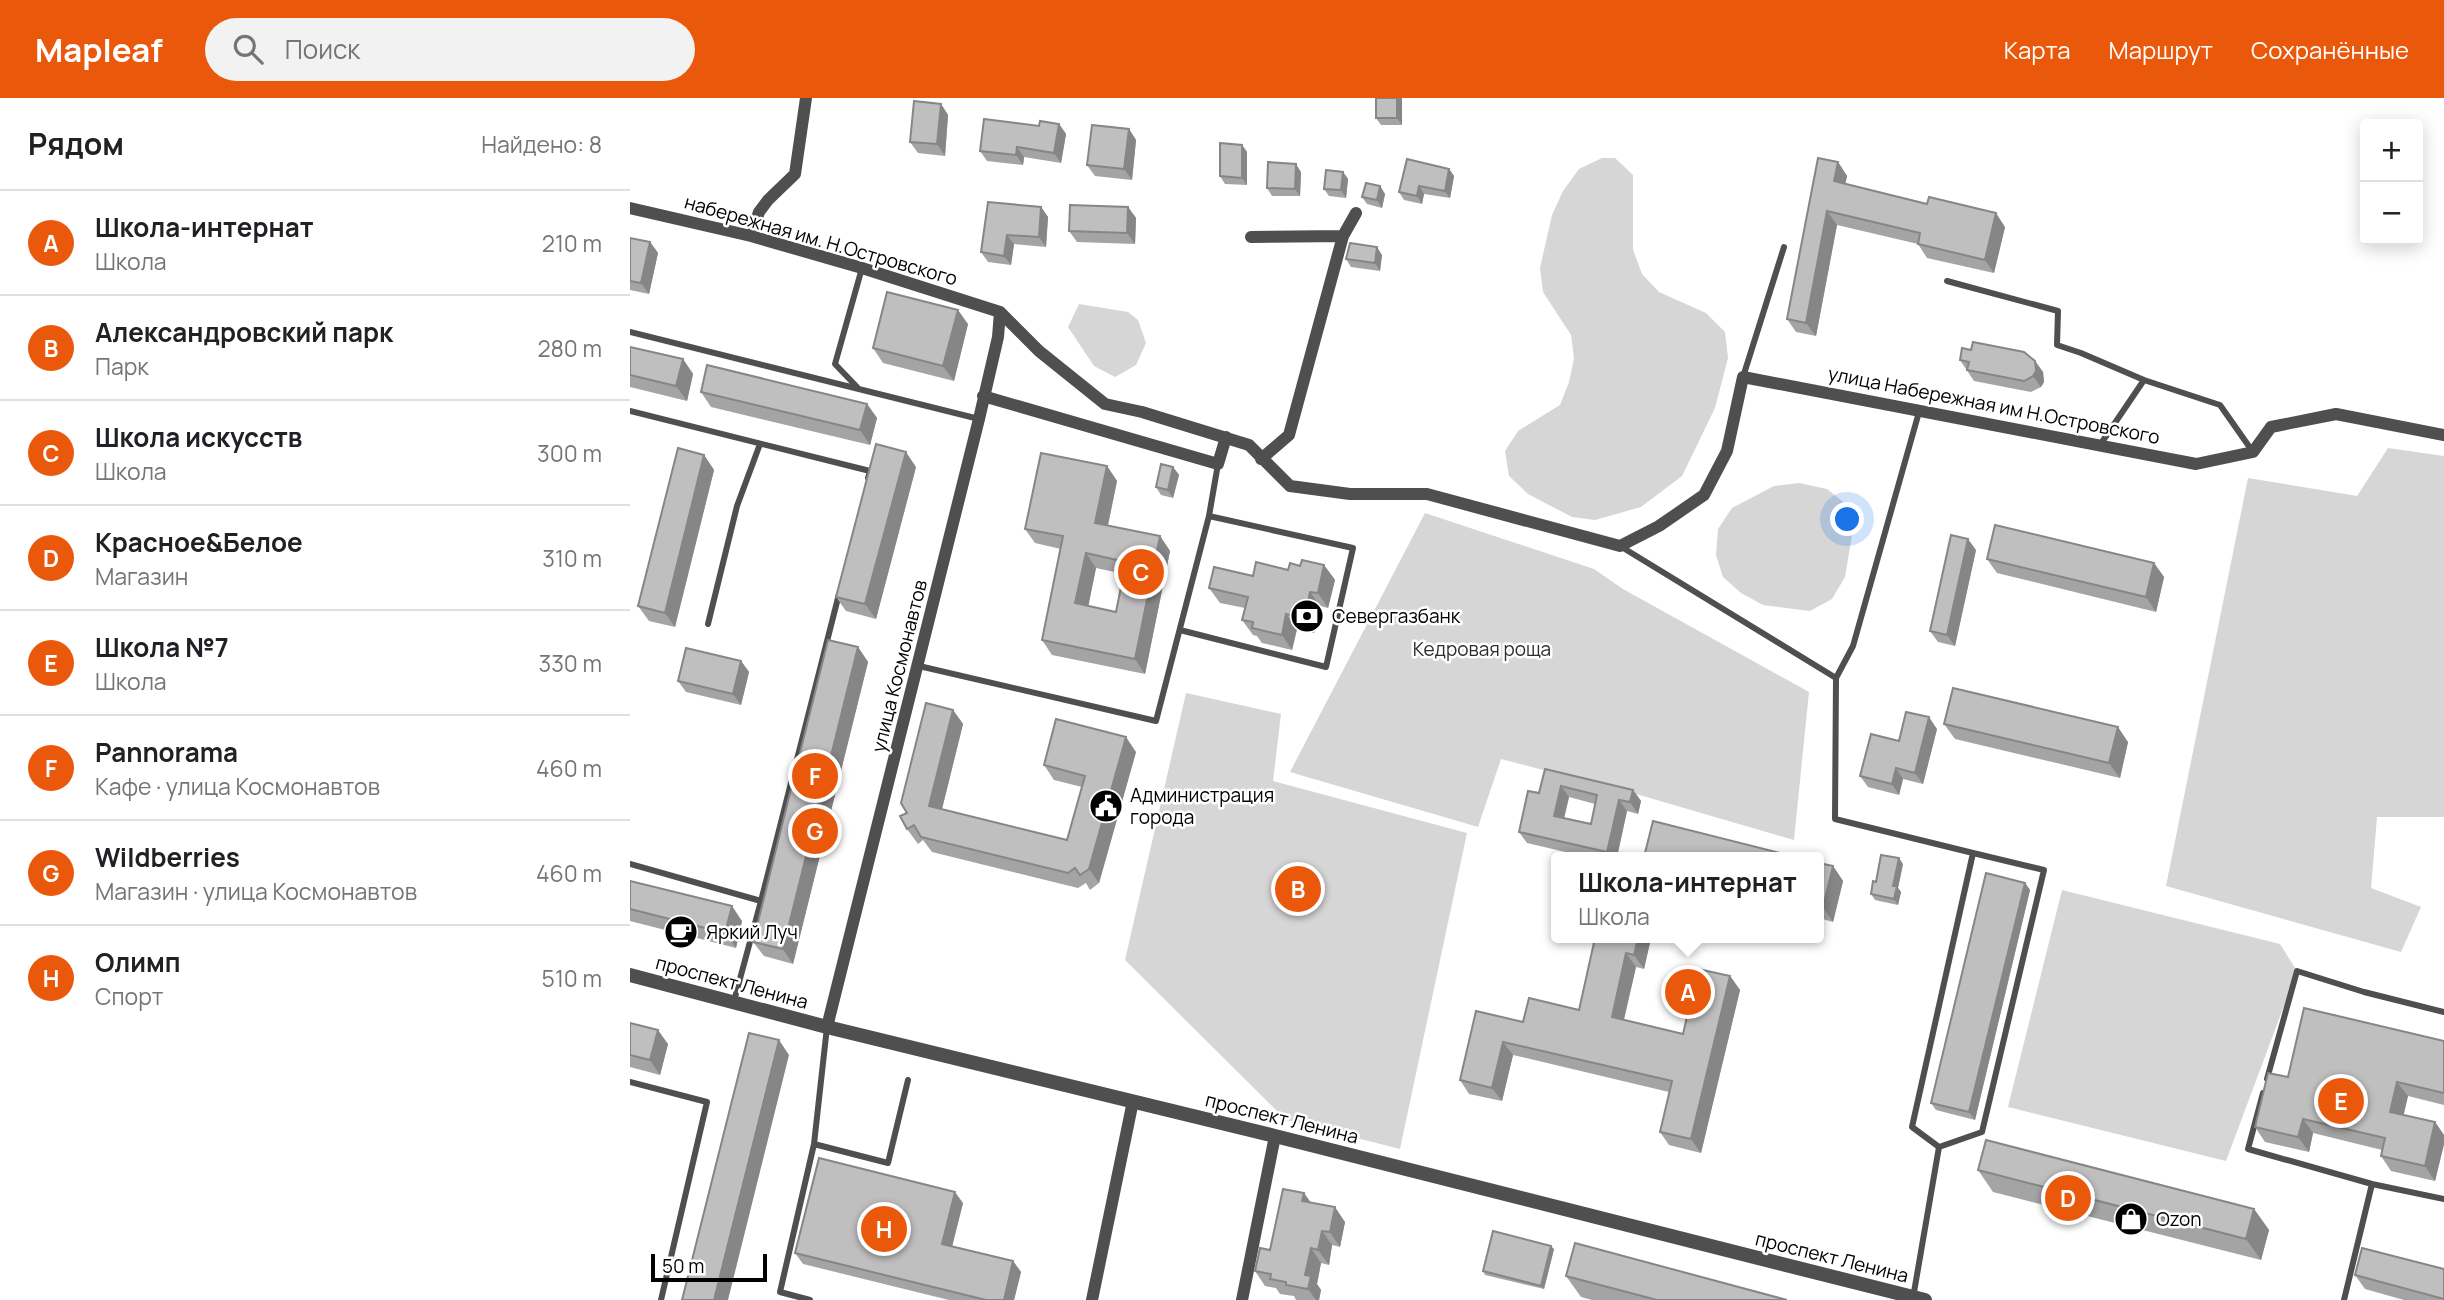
<!DOCTYPE html>
<html lang="ru">
<meta charset="utf-8">
<style>
body{margin:0;font-family:Manrope,sans-serif;background:#f2f2f2;color:#202124}
.controls{position:absolute;right:21px;top:21px;display:grid;overflow:hidden;border-radius:7px;box-shadow:0 4px 18px #0003}
.controls button{width:63px;height:63px;display:grid;place-items:center;padding:0;border:0;border-bottom:2px solid #e0e0e0;background:#fff;color:#202124;font:35px sans-serif}
.scale{position:absolute;left:21px;bottom:18px;width:116px;box-sizing:border-box;padding-left:7px;border:4px solid #000;border-top:0;font-size:19px;line-height:24px;white-space:nowrap;color:#000;-webkit-text-stroke:5px #fff;paint-order:stroke}
.you{position:absolute;left:1218px;top:422px;width:24px;height:24px;margin:-18px;border:5px solid #fff;border-radius:50%;background:#1a73e8;box-shadow:0 0 0 10px #1a73e833}
.badge{display:grid;place-items:center;width:46px;height:46px;border-radius:50%;background:#ea580c;color:#fff;font-size:23px;font-weight:700}
.pin{position:absolute;translate:-50% -50%;border:4px solid #fff;box-shadow:0 2px 7px #0006}
.popup{position:absolute;left:921px;top:754px;width:273px;height:91px;box-sizing:border-box;display:grid;place-content:center;border-radius:7px;background:#fff;filter:drop-shadow(0 2px 5px #0005);font-size:23px;white-space:nowrap;color:#757577}
.popup b{font-size:26px;color:#202124}
.popup::after{content:'';position:absolute;left:50%;top:100%;margin-left:-14px;border:14px solid transparent;border-top-color:#fff}
.list{margin:0;padding:0;list-style:none}
h2{display:flex;justify-content:space-between;align-items:center;height:91px;margin:0;padding:0 28px;font-size:30px}
h2 small{font-size:23px;font-weight:400;color:#757577}
.list li{display:grid;grid-template-columns:46px 1fr auto;gap:21px;align-items:center;box-sizing:border-box;height:105px;padding:0 28px;border-top:2px solid #e0e0e0}
.list b{display:block;font-size:26px;white-space:nowrap}
.list p{margin:0;font-size:23px;white-space:nowrap;color:#757577}
.list em{font-size:23px;font-style:normal;color:#757577}
.icon{flex:none;width:38px;height:38px;fill:none;stroke:currentColor;stroke-width:2;stroke-linecap:round;stroke-linejoin:round}
.map{position:relative;flex:none;width:1814px;height:1202px;overflow:hidden}
header{display:flex;align-items:center;gap:42px;box-sizing:border-box;height:98px;padding:0 35px;background:#ea580c;color:#fff}
header strong{font-size:33px}
nav{display:flex;gap:38px;margin-inline-start:auto;font-size:24px}
.search{width:490px;height:63px;background:#f2f2f2;display:flex;align-items:center;gap:18px;box-sizing:border-box;padding:0 24px;border-radius:38px;color:#757577;font-size:26px}
main{display:flex}
aside{flex:1;background:#fff}
.map>svg:first-child{display:block}
</style>
<header>
<strong>Mapleaf</strong>
<div class="search"><svg class="icon" aria-label="search" viewBox="0 0 24 24"><circle cx="10" cy="10" r="6"/><path d="M15 15l6 6"/></svg>Поиск</div>
<nav><a>Карта</a><a>Маршрут</a><a>Сохранённые</a></nav>
</header>
<main>
<aside>
<h2>Рядом<small>Найдено: 8</small></h2>
<ul class="list">
<li><span class="badge">A</span><div><b>Школа-интернат</b><p>Школа</p></div><em>210 m</em></li>
<li><span class="badge">B</span><div><b>Александровский парк</b><p>Парк</p></div><em>280 m</em></li>
<li><span class="badge">C</span><div><b>Школа искусcтв</b><p>Школа</p></div><em>300 m</em></li>
<li><span class="badge">D</span><div><b>Красное&amp;Белое</b><p>Магазин</p></div><em>310 m</em></li>
<li><span class="badge">E</span><div><b>Школа №7</b><p>Школа</p></div><em>330 m</em></li>
<li><span class="badge">F</span><div><b>Pannorama</b><p>Кафе · улица Космонавтов</p></div><em>460 m</em></li>
<li><span class="badge">G</span><div><b>Wildberries</b><p>Магазин · улица Космонавтов</p></div><em>460 m</em></li>
<li><span class="badge">H</span><div><b>Олимп</b><p>Спорт</p></div><em>510 m</em></li>
</ul>
</aside>
<div class="map">
<svg width="1814" height="1202" viewBox="0 0 1814 1202">
<rect width="100%" height="100%" fill="#fff"/>
<!-- green -->
<path fill="#d6d6d6" d="M972,60H985L1003,77V152L1012,176L1029,194L1076,215L1095,234L1098,260L1085,310L1052,378L1011,409L965,422L942,419L898,396L879,378L875,353L888,333L930,307L939,284L944,260L941,237L913,194L910,170L922,117L933,93L949,71Z
M449,206L498,214L508,222L516,245L506,267L485,279L464,268L438,229Z
M1758,350L1814,358V719H1747L1741,790L1791,809L1771,854L1536,788L1618,380L1727,398Z
M1169,385L1197,391L1217,407L1223,431L1215,479L1202,501L1180,513L1133,507L1111,495L1093,479L1086,457L1088,431L1102,410L1144,388Z
M795,415L964,471L993,491L1179,594L1164,742L1013,698L871,661L848,729L660,674Z
M556,595L651,616L643,683L837,735L770,1051L656,1022L495,862Z
M1432,792L1650,846L1667,873L1596,1063L1378,1009Z"/>
<g fill="none" stroke-linecap="round" stroke-linejoin="round">
<!-- service -->
<path stroke="#4f4f4f" stroke-width="6" d="M1317,183L1428,213L1427,247L1451,255L1514,282L1590,307L1623,354
M0,234L349,321
M1113,279L1154,149
M227,289L205,266L232,170
M0,313L240,373L238,380
M1470,347L1514,282
M990,448L1206,580L1205,721L1343,755
M78,526L107,408L130,346
M550,532L696,569L723,450L579,418
M289,568L526,623L579,418L588,366
M1206,580L1223,548L1289,314
M0,766L131,803L209,496
M104,903L131,803
M1637,981L1667,873L1734,894L1814,914
M0,984L77,1004L31,1202
M1633,995L1618,1051L1742,1086L1814,1101
M184,1046L258,1065L278,982
M1283,1200L1309,1049L1352,1034L1414,772L1343,755L1282,1029L1309,1049
M180,1202L150,1194L184,1046L197,929
M1714,1202L1742,1086"/>
<!-- minor -->
<path stroke="#4f4f4f" stroke-width="12" d="M0,110L121,138L232,170L370,214L409,253L475,306L512,314L619,347L660,388L720,396H797L990,448L1029,428L1074,397L1097,353L1113,279L1566,366L1623,354L1641,329L1706,316L1814,337
M121,138L129,114L138,102L165,76L176,0
M621,139L713,138L726,115
M353,298L588,366L596,339
M631,361L659,337L713,138
M197,929L349,321L368,239L370,214
M462,1202L503,1003
M612,1202L645,1038"/>
<!-- tertiary -->
<path stroke="#4f4f4f" stroke-width="14" d="M0,877L197,929L645,1038L1295,1202"/>
</g>
<!-- wall -->
<path fill="#a4a4a4" fill-rule="evenodd" d="M746,0H772V27H751L746,20Z
M311,6L318,17L315,58L288,55L280,44Z
M429,26L436,36L431,65L394,59L393,67L357,63L350,53L409,28Z
M499,31L506,42L502,82L465,78L457,67Z
M612,47L617,54V87L595,86L590,78Z
M1208,64L1217,78L1215,86L1375,129L1364,175L1297,160L1288,146L1207,127L1186,238L1166,234L1157,221Z
M819,71L824,78L820,100L794,96L792,106L774,102L769,94Z
M671,74L670,98H642L637,90Z
M713,74L718,81L716,100L699,98L694,91Z
M750,88L755,96L752,110L737,106L732,99Z
M411,109L418,119L416,149L384,146L381,167L358,164L351,154Z
M498,109L506,120L505,146L447,144L439,133Z
M0,140L20,144L28,155L19,196L0,192Z
M752,157L750,173L721,169L716,161Z
M338,226L324,283L253,265L243,250Z
M0,249L53,261L63,276L57,303L0,289Z
M1330,262L1405,263L1413,274L1414,284L1411,289L1401,294L1344,283Z
M71,294L237,306L247,320L240,347L81,309Z
M74,357L84,372L45,529L19,523L8,508Z
M477,368L487,383L478,428L530,438L540,453L515,576L422,557L412,542L431,451L405,445L395,431ZM466,470L494,476L486,514L458,508Z
M286,369L246,521L216,513L206,499Z
M543,369L549,377L543,400L531,397L526,389Z
M1346,452L1325,548L1308,544L1300,533Z
M1357,461L1524,465L1534,479L1526,514L1367,475Z
M694,467L705,482L698,510L690,508L684,535L667,531L662,552L632,545L627,538L623,537L612,522L615,510L590,505L579,490L623,478L658,472L670,468Z
M228,549L238,564L163,866L134,858L123,844Z
M111,563L119,574L111,607L56,594L48,583Z
M323,612L333,626L312,711L437,742L452,689L424,682L414,667L506,654L469,785L460,792L456,785L448,790L302,754L293,742L288,746L277,731V715Z
M1314,626L1498,644L1490,680L1325,641Z
M1307,631L1293,686L1273,681L1269,697L1238,689L1230,678L1269,643Z
M915,671L1003,692L1011,703L1008,716L997,713L987,759H957L897,745L889,734L909,695ZM939,699L965,706L961,726L934,720Z
M1189,765L1203,768L1213,783L1203,824L1189,820Z
M1273,766L1268,790L1271,794L1268,807L1245,802L1241,796L1246,784Z
M0,783L112,823L106,850L0,823Z
M1395,785L1400,792L1345,1022L1306,1012L1301,1005Z
M965,840H1021L1014,871L1006,869L994,922L1053,936L1100,878L1110,892L1071,1055L1039,1047L1030,1034L1039,994L883,957L872,1003L839,996L830,982L893,924L949,912Z
M0,925L38,946L30,977L0,969Z
M1814,943V1007L1778,998L1773,1017L1805,1024L1814,1037V1046L1805,1083L1761,1073L1751,1058L1752,1052L1683,1035L1679,1054L1635,1044L1625,1029L1658,979Z
M1348,1072L1624,1111L1639,1132L1631,1162L1363,1094Z
M674,1095L680,1104L715,1124L710,1149L702,1147L699,1167L691,1165L687,1186L691,1192L689,1202H666L664,1198L650,1196L646,1190L635,1188L625,1173L640,1152Z
M333,1105L322,1148L383,1163L391,1174L384,1202H319L173,1166L165,1155Z
M924,1151L914,1191L855,1177L853,1173Z
M1814,1171V1202H1774L1735,1191L1725,1177Z
M936,1178L1157,1202H962L951,1199Z"/>
<!-- shaded-wall -->
<path fill="#868686" d="M767,0H772V27L767,20Z
M311,6L318,17L315,58L307,46Z
M429,26L436,36L431,65L424,55Z
M499,31L506,42L502,82L494,71Z
M612,47L617,54V87L612,80Z
M387,49L394,59L393,67L386,57Z
M1208,64L1217,78L1213,97L1204,83Z
M666,66L671,74L670,98L665,91Z
M819,71L824,78L820,100L815,93Z
M713,74L718,81L716,100L711,92Z
M750,88L755,96L752,110L747,102Z
M789,88L794,96L792,106L787,98Z
M411,109L418,119L416,149L409,139Z
M498,109L506,120L505,146L497,135Z
M1197,113L1207,127L1186,238L1176,225Z
M1366,115L1375,129L1364,175L1355,162Z
M377,137L384,146L381,167L374,158Z
M20,144L28,155L19,196L11,185Z
M747,149L752,157L750,173L745,165Z
M328,212L338,226L324,283L313,268Z
M53,261L63,276L57,303L46,288Z
M1405,263L1413,274L1414,284L1411,289L1403,278Z
M237,306L247,320L240,347L230,332Z
M276,354L286,369L246,521L235,506Z
M74,357L84,372L45,529L35,515Z
M477,368L487,383L475,440L465,425Z
M543,369L549,377L543,400L538,392Z
M530,438L540,453L515,576L505,561Z
M1338,441L1346,452L1325,548L1317,537Z
M456,455L466,470L456,520L445,505Z
M1524,465L1534,479L1526,514L1516,499Z
M694,467L705,482L698,510L688,495Z
M680,494L690,508L684,535L674,520Z
M656,516L667,531L662,552L652,537Z
M228,549L238,564L163,866L153,851Z
M111,563L119,574L111,607L103,596Z
M323,612L333,626L309,723L299,708Z
M1299,619L1307,631L1293,686L1285,675Z
M1488,629L1498,644L1490,680L1479,665Z
M496,639L506,654L469,785L459,771Z
M1266,670L1273,681L1269,697L1262,686Z
M931,688L939,699L932,729L924,718Z
M1003,692L1011,703L1008,716L1000,704Z
M989,702L997,713L987,759H981L977,754Z
M1269,760L1273,766L1268,790L1271,794L1268,807L1264,801L1263,788Z
M1203,768L1213,783L1203,824L1193,809Z
M1395,785L1400,792L1345,1022L1339,1014Z
M102,808L112,823L106,850L95,835Z
M1008,840H1021L1014,871L1004,857Z
M996,855L1006,869L991,933L982,919Z
M1100,878L1110,892L1071,1055L1061,1041Z
M28,932L38,946L30,977L20,962Z
M149,942L159,957L98,1202H84Z
M873,944L883,957L872,1003L862,990Z
M1767,984L1778,998L1771,1029L1760,1014Z
M1673,1021L1683,1035L1679,1054L1668,1039Z
M1805,1024L1814,1037V1046L1805,1083L1795,1068Z
M325,1094L333,1105L320,1157L312,1146Z
M674,1095L684,1109L672,1103Z
M705,1109L715,1124L710,1149L700,1134Z
M1624,1111L1639,1132L1631,1162L1616,1141Z
M692,1133L702,1147L699,1167L688,1152Z
M921,1148L924,1151L914,1191L911,1188Z
M681,1150L691,1165L687,1186L691,1192L689,1202H686L678,1191L675,1177Z
M383,1163L391,1174L384,1202H374Z"/>
<!-- building -->
<path fill="#bfbfbf" stroke="#868686" stroke-width="2" fill-rule="evenodd" d="M746,0H767V20H746Z
M284,3L311,6L307,46L280,44Z
M354,21L409,28L410,23L429,26L424,55L387,49L386,57L350,53Z
M462,27L499,31L494,71L457,67Z
M590,45L612,47V80L590,78Z
M1188,60L1208,64L1204,83L1297,106L1299,99L1366,115L1355,162L1288,146L1290,135L1197,113L1176,225L1157,221Z
M777,61L819,71L815,93L789,88L787,98L769,94Z
M638,64L666,66L665,91L637,90Z
M696,72L713,74L711,92L694,91Z
M736,85L750,88L747,102L732,99Z
M358,104L411,109L409,139L377,137L374,158L351,154Z
M440,107L498,109L497,135L439,133Z
M0,140L20,144L11,185L0,183Z
M720,145L747,149L745,165L716,161Z
M257,194L328,212L313,268L243,250Z
M1343,244L1394,254L1405,263L1406,273L1403,278L1394,283L1337,272L1339,264L1330,262L1332,250L1341,252Z
M0,249L53,261L46,288L0,277Z
M77,267L237,306L230,332L71,294Z
M246,346L276,354L235,506L206,499Z
M48,350L74,357L35,515L8,508Z
M411,355L477,368L465,425L530,438L505,561L412,542L433,438L395,431ZM456,455L496,464L486,514L445,505Z
M531,366L543,369L538,392L526,389Z
M1365,427L1524,465L1516,499L1357,461Z
M1321,437L1338,441L1317,537L1300,533Z
M672,462L694,467L688,495L680,494L674,520L656,516L652,537L622,530L623,524L612,522L618,499L579,490L584,469L623,478L626,464L658,472L660,465L670,468Z
M198,542L228,549L153,851L123,844Z
M56,550L111,563L103,596L48,583Z
M1323,590L1488,629L1479,665L1314,626Z
M296,605L323,612L299,708L437,742L455,678L414,667L426,621L496,639L459,771L450,777L445,770L438,775L291,739L284,727L277,731L270,718L277,715L271,705Z
M1276,614L1299,619L1285,675L1266,670L1262,686L1230,678L1241,636L1269,643Z
M915,671L1003,692L1000,704L989,702L977,754L889,734L898,693L909,695ZM931,688L967,697L961,726L924,718Z
M1023,723L1166,759H1014Z
M1251,757L1269,760L1263,788H1267L1264,801L1241,796L1243,783L1246,784Z
M1189,765L1203,768L1193,809L1189,808Z
M1356,775L1395,785L1339,1014L1301,1005Z
M0,783L102,808L95,835L0,811Z
M965,840H1008L1004,857L996,855L982,919L1053,936L1068,871L1100,878L1061,1041L1030,1034L1042,983L873,944L862,990L830,982L846,913L893,924L899,900L949,912Z
M1674,910L1814,943V995L1767,984L1760,1014L1805,1024L1795,1068L1751,1058L1755,1040L1673,1021L1668,1039L1625,1029L1638,975L1658,979Z
M0,925L28,932L20,962L0,957Z
M119,935L149,942L84,1202H52Z
M1356,1042L1624,1111L1616,1141L1348,1072Z
M189,1060L325,1094L312,1146L383,1163L374,1202H356L165,1155Z
M653,1091L674,1095L672,1103L705,1109L700,1134L692,1133L688,1152L681,1150L675,1177L681,1178L678,1191L656,1187V1184L640,1181L641,1176L625,1173L630,1150L640,1152Z
M863,1133L921,1148L911,1188L853,1173Z
M945,1145L1157,1202H1027L936,1178Z
M1732,1150L1814,1171V1201L1725,1177Z"/>
<!-- icons -->
<defs>
<symbol id="bank-disc" viewBox="-11 -11 22 22"><circle r="9.5" fill="#000" stroke="#fff"/><path d="M-6-4H6V4H-6ZM0-2.3a2.3 2.3 0 1 0 0 4.6a2.3 2.3 0 1 0 0-4.6Z" fill="#fff"/></symbol>
<symbol id="civic-disc" viewBox="-11 -11 22 22"><circle r="9.5" fill="#000" stroke="#fff"/><path d="M-.6-6.5H3V-4.5H.6V-3L4-1V1h2V6H-6V1h2V-1L-.6-3ZM-1.2 2.5V6h2.4V2.5Z" fill="#fff"/></symbol>
<symbol id="cafe-disc" viewBox="-11 -11 22 22"><circle r="9.5" fill="#000" stroke="#fff"/><path d="M-5.5-4.5H6V0H3Q3 3.5 0 3.5H-2.5Q-5.5 3.5-5.5 0ZM3-3.2v2h1.7v-2ZM-6 4.5H4V6H-6Z" fill="#fff"/></symbol>
<symbol id="shop-disc" viewBox="-11 -11 22 22"><circle r="9.5" fill="#000" stroke="#fff"/><path d="M-5-2.5h2.3a2.7 3.5 0 0 1 5.4 0H5L5.5 6h-11ZM-1.5-2.5h3a1.5 2.3 0 0 0-3 0Z" fill="#fff"/></symbol>
</defs>
<g fill-rule="evenodd">
<use href="#bank-disc" x="658" y="499" width="38" height="38"/>
<use href="#civic-disc" x="457" y="689" width="38" height="38"/>
<use href="#cafe-disc" x="32" y="815" width="38" height="38"/>
<use href="#shop-disc" x="1482" y="1102" width="38" height="38"/>
</g>
<g text-anchor="middle" dominant-baseline="central" stroke-width="5" stroke-linejoin="round" paint-order="stroke">
<!-- street labels -->
<g font-size="19" fill="#000" stroke="#fff">
<text transform="translate(191 142) rotate(16)">набережная им. Н.Островского</text>
<text transform="translate(1364 307) rotate(11)">улица Набережная им Н.Островского</text>
<text transform="translate(269 568) rotate(-76)">улица Космонавтов</text>
<text transform="translate(102 884) rotate(15)">проспект Ленина</text>
<text transform="translate(652 1020) rotate(14)">проспект Ленина</text>
<text transform="translate(1202 1159) rotate(14)">проспект Ленина</text>
</g>
<!-- poi labels -->
<g font-size="19" fill="#000" stroke="#fff" text-anchor="start">
<text x="702" y="518">Севергазбанк</text>
<text x="500" y="697">Администрация<tspan x="500" dy="22">города</tspan></text>
<text x="76" y="834">Яркий Луч</text>
<text x="1526" y="1121">Ozon</text>
</g>
<!-- park labels -->
<g font-size="19" fill="#2d2d2d" stroke="#fff">
<text x="852" y="551">Кедровая роща</text>
</g>
</g>
</svg>
<div class="controls">
<button>+</button>
<button>−</button>
</div>
<div class="scale">50 m</div>
<div class="you"></div>
<div class="pin badge" style="left:1058px;top:894px">A</div>
<div class="popup"><b>Школа-интернат</b>Школа</div>
<div class="pin badge" style="left:668px;top:791px">B</div>
<div class="pin badge" style="left:511px;top:474px">C</div>
<div class="pin badge" style="left:1438px;top:1100px">D</div>
<div class="pin badge" style="left:1711px;top:1003px">E</div>
<div class="pin badge" style="left:185px;top:678px">F</div>
<div class="pin badge" style="left:185px;top:733px">G</div>
<div class="pin badge" style="left:254px;top:1131px">H</div>
</div>
</main>
